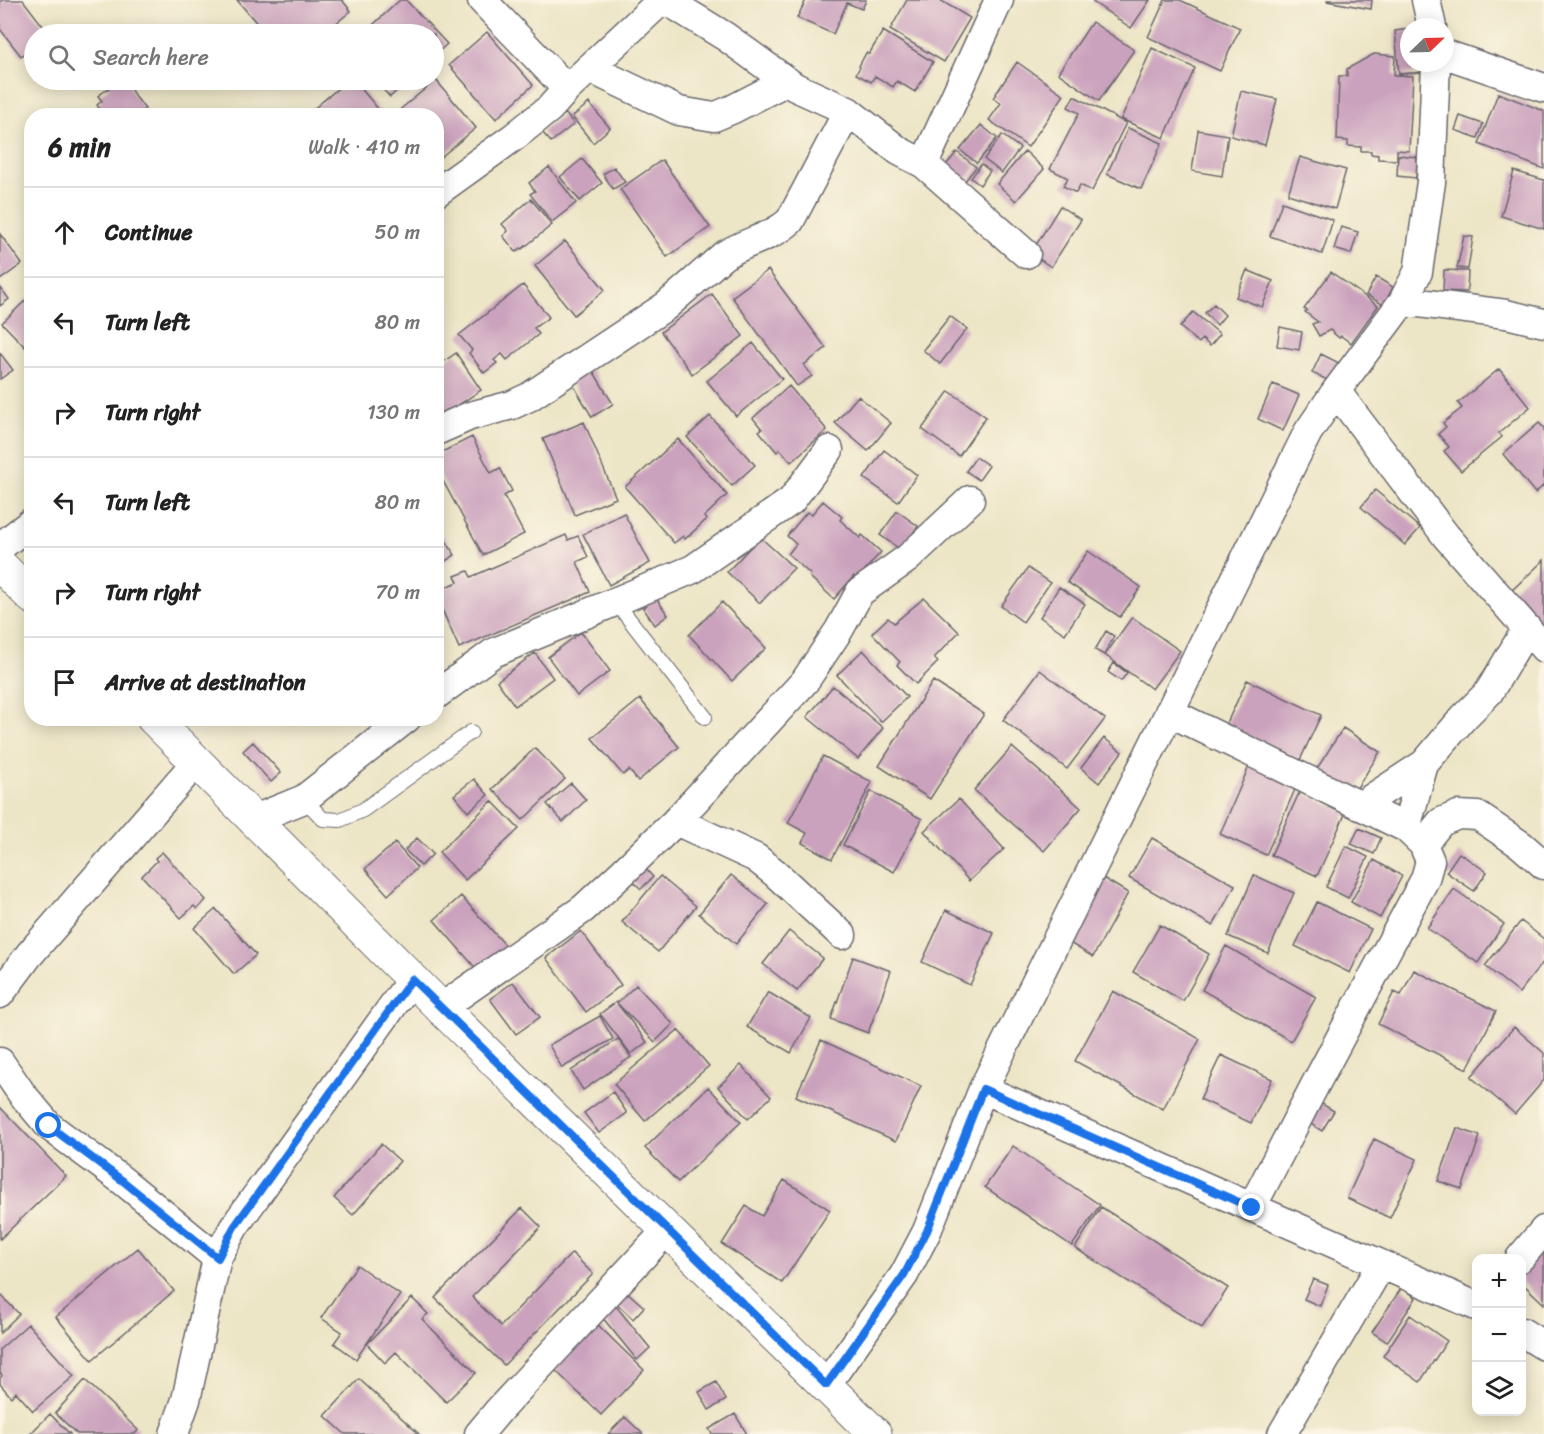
<!DOCTYPE html>
<meta charset="utf-8">
<style>
body{margin:0;font-family:Sriracha,sans-serif;background:#f2f2f2;color:#222}
.controls{position:absolute;right:18px;bottom:18px;display:grid;overflow:hidden;border-radius:12px;box-shadow:0 3px 15px #0003}
.controls button{width:54px;height:54px;display:grid;place-items:center;padding:0;border:0;border-bottom:2px solid #e0e0e0;background:#fff;color:#222;font:30px sans-serif}
.compass{position:absolute;left:1400px;top:18px;width:54px;height:54px;border-radius:50%;background:#fff;box-shadow:0 3px 15px #0003;rotate:67deg}
.stop{position:absolute;width:18px;height:18px;margin:-14px;border:4px solid #1a73e8;border-radius:50%;background:#fff}
.stop.end{background:#1a73e8;border-color:#fff;box-shadow:0 2px 6px #0008}
.list{margin:0;padding:0;list-style:none}
h2{display:flex;justify-content:space-between;align-items:center;height:78px;margin:0;padding:0 24px;font-size:26px}
h2 small{font-size:20px;font-weight:400;color:#767676}
.list li{display:grid;grid-template-columns:39px 1fr auto;gap:18px;align-items:center;box-sizing:border-box;height:90px;padding:0 24px;border-top:2px solid #e0e0e0}
.list b{display:block;font-size:22px;white-space:nowrap}
.list em{font-size:20px;font-style:normal;color:#767676}
.icon{flex:none;width:33px;height:33px;fill:none;stroke:currentColor;stroke-width:2;stroke-linecap:round;stroke-linejoin:round}
.map{position:relative;flex:none;width:1544px;height:1434px;overflow:hidden}
.search{position:absolute;background:#fff;box-shadow:0 3px 15px #0003;left:24px;top:24px;width:420px;height:66px;display:flex;align-items:center;gap:15px;box-sizing:border-box;padding:0 21px;border-radius:33px;color:#767676;font-size:22px}
.panel{position:absolute;background:#fff;box-shadow:0 3px 15px #0003;left:24px;top:108px;width:420px;height:618px;border-radius:24px}
.map>svg:first-child{display:block}
</style>
<div class="map">
<svg width="1544" height="1434" viewBox="0 0 1544 1434">
<rect width="100%" height="100%" fill="#fcf5e5"/>
<filter id="ink" filterUnits="userSpaceOnUse"><feTurbulence type="fractalNoise" baseFrequency=".0167" numOctaves="2"/><feDisplacementMap in="SourceGraphic" scale="12" xChannelSelector="R" yChannelSelector="G"/><feConvolveMatrix kernelMatrix="1 2 1 2 8 2 1 2 1" color-interpolation-filters="sRGB"/></filter>
<filter id="wash" filterUnits="userSpaceOnUse"><feTurbulence type="fractalNoise" baseFrequency=".008" numOctaves="4" result="noise"/><feDisplacementMap in="SourceGraphic" scale="24" xChannelSelector="R" yChannelSelector="G"/><feGaussianBlur stdDeviation="1.35" result="paint"/><feColorMatrix in="noise" values="0 0 0 0 0 0 0 0 0 0 0 0 0 0 0 0 0 1.4 0 .05"/><feComposite in="paint" operator="in"/></filter>
<g filter="url(#wash)">
<rect width="100%" height="100%" fill="#ece5c6"/>
<g id="blocks">
<!-- building -->
<path fill="#cba2bd" d="M2,0H23L49,34H34V45L21,56L0,29V2Z
M237,0H342L351,11L323,34H266Z
M400,0H406L447,44L434,56V34H363Z
M806,0H866L862,9L847,3L833,34L797,18Z
M907,0H940L970,18L944,62L890,30Z
M1094,0H1150L1131,28L1093,2Z
M1165,0H1180L1240,28L1220,71L1148,37Z
M1327,0H1372L1371,9L1327,1Z
M1092,22L1134,50L1099,101L1058,73Z
M1409,29V63H1422L1423,72L1399,74L1395,31Z
M883,31L933,62L915,92L897,81L893,87L875,76L871,82L856,74L860,67L859,66L866,53L869,54Z
M487,32L533,85L496,119L449,65Z
M1152,48L1195,68L1164,138L1121,119Z
M1374,54L1395,56L1394,75L1413,76L1409,151L1397,150V160L1378,159V155L1371,154V151H1361V147L1348,146V141L1337,140L1339,76H1347V69Z
M1017,62L1064,95L1028,147L989,120L1001,103L993,98Z
M102,80H128L132,92L145,109L136,116H105L97,105L102,101L98,96L109,88Z
M348,80H354L384,116H315L311,111Z
M374,80H409L390,97Z
M436,80L476,128L436,161V116H400L397,112Z
M1241,91L1277,99L1265,145L1231,136Z
M1498,93L1544,111V169L1479,144Z
M1074,96L1126,123L1092,191L1080,185L1076,193L1063,186L1068,178L1050,169L1079,113L1068,107Z
M589,103L610,128L593,143L572,117Z
M565,113L574,124L551,142L542,132Z
M1460,116L1483,124L1478,138L1455,130Z
M981,125L997,138L977,163L960,150Z
M1128,128L1162,143L1141,189L1107,174Z
M1198,130L1228,135L1222,176L1192,171Z
M1002,135L1020,148L1002,173L984,159Z
M1025,151L1044,169L1016,201L997,184Z
M957,152L976,167L965,181L946,165Z
M1398,155L1417,157L1416,178L1397,176Z
M1300,157L1346,170L1335,209L1288,194Z
M582,159L602,183L580,201L560,177Z
M662,160L710,227L667,257L620,189Z
M981,164L990,171L980,185L971,178Z
M549,167L576,203L552,222L530,194L535,191L529,183Z
M614,167L625,182L613,189L603,174Z
M1514,171L1544,180V229L1501,216Z
M531,199L552,225L522,249L521,248L516,252L503,236L508,231L502,224Z
M1282,202L1333,220L1322,254L1270,236Z
M1060,206L1081,220L1051,267L1031,253Z
M1341,227L1358,232L1351,254L1334,249Z
M0,234L22,264L0,280Z
M1464,236L1473,237L1468,269L1457,268Z
M565,241L605,290L574,315L535,266Z
M768,270L826,348L804,365L812,376L797,386L732,297Z
M1247,270L1273,281L1262,307L1236,297Z
M1444,270L1468,271L1467,292L1443,291Z
M1331,272L1378,306L1351,343L1341,336L1339,338L1330,330L1319,336L1312,324L1318,322L1305,312L1307,310L1304,309Z
M1376,277L1393,287L1384,305L1366,295Z
M523,285L549,317L534,328L539,334L507,360L502,354L494,360L497,363L484,373L469,353L472,350L459,335Z
M0,287L9,299L0,306Z
M32,294V343L26,348L2,323Z
M712,294L743,336L692,374L661,332Z
M1214,304L1225,315L1217,325L1205,313Z
M1193,312L1220,334L1210,346L1202,339L1199,343L1180,327Z
M950,316L967,329L940,364L923,350Z
M1280,327L1302,332L1299,350L1277,346Z
M753,343L782,379L736,416L707,381Z
M0,353L13,370L0,379Z
M456,353L481,390L436,420V367Z
M1321,354L1343,365L1334,383L1312,373Z
M592,369L613,404L592,417L571,381Z
M1499,369L1530,407L1499,433L1502,437L1461,471L1444,451L1449,447L1438,434L1446,427L1443,423L1462,408L1458,403Z
M1273,384L1299,395L1283,431L1258,419Z
M789,386L827,430L791,462L780,449L777,452L759,431L762,429L753,418Z
M949,391L986,417L959,456L922,429Z
M858,396L891,423L868,451L835,423Z
M710,416L755,465L732,486L687,437Z
M584,422L616,498L575,515L543,439Z
M1539,423L1544,428V485L1535,493L1503,454Z
M472,437L491,473L500,468L512,491L504,496L524,534L483,555L436,468V455Z
M678,439L727,495L704,517L707,519L685,539L683,536L674,543L625,487Z
M884,450L917,475L898,502L864,478Z
M976,457L989,466L979,480L966,471Z
M1375,490L1420,528L1405,545L1361,507Z
M823,501L842,517L840,520L860,538L862,535L881,552L857,579L854,576L834,599L810,577L811,575L788,554L796,544L787,536L807,512L811,515Z
M897,511L918,526L901,550L880,535Z
M624,513L650,563L609,585L583,534Z
M436,525L455,555L436,567Z
M566,535L568,540L578,536L588,557L577,562L590,592L459,648L436,596V591L458,582L455,576L468,571L471,577Z
M760,537L794,568L760,603L727,572Z
M1088,551L1141,587L1120,617L1067,582Z
M1544,560V629L1510,592Z
M1028,568L1050,583L1023,622L1001,606Z
M1059,587L1085,604L1065,634L1040,617Z
M656,598L668,615L655,625L643,608Z
M924,598L959,632L934,658L938,662L916,684L897,665L900,662L872,633L888,618L894,623Z
M722,602L766,648L732,681L689,635Z
M1132,617L1180,651L1152,689L1105,655Z
M1106,631L1114,636L1104,655L1095,650Z
M581,632L610,671L577,696L548,657Z
M863,650L907,697L881,722L837,675Z
M535,653L553,678L515,706L497,681Z
M1114,663L1127,673L1121,681L1108,672Z
M1040,670L1105,719L1067,769L1003,720Z
M1247,680L1321,715L1300,760L1226,725Z
M933,681L984,714L930,799L879,766Z
M833,686L883,728L858,759L807,717Z
M640,699L679,747L638,781L629,770L623,775L592,738Z
M1343,728L1380,752L1353,794L1316,770Z
M1104,738L1122,752L1099,783L1081,768Z
M253,742L281,773L271,782L243,751Z
M1012,747L1081,808L1044,851L974,790Z
M535,748L565,779L523,820L492,789Z
M823,756L872,782L832,859L802,843L807,833L788,823Z
M1250,764L1297,785L1266,855L1220,834Z
M474,779L488,795L468,812L454,795Z
M571,783L586,800L563,822L547,804Z
M871,791L922,819L894,872L843,845Z
M1300,791L1346,812L1317,876L1271,855Z
M959,799L1004,849L969,881L924,831Z
M492,801L519,829L465,880L439,852Z
M1359,828L1381,838L1374,854L1351,844Z
M417,838L433,854L421,866L405,850Z
M1152,838L1235,885L1213,926L1129,878Z
M395,843L417,868L388,895L365,869Z
M1346,846L1368,857L1348,898L1326,887Z
M162,852L206,900L197,909L194,906L181,918L142,876L157,861L155,858Z
M1459,853L1487,872L1474,891L1446,872Z
M1374,860L1402,876L1380,918L1351,902Z
M640,863L653,877L641,889L627,875Z
M731,875L768,904L736,944L699,914Z
M1254,875L1294,893L1268,953L1228,936Z
M660,876L696,906L658,952L622,922Z
M1103,878L1128,893L1093,957L1068,942Z
M1454,889L1504,924L1478,963L1427,928Z
M461,896L507,947L479,972L434,920Z
M1317,902L1371,929L1350,973L1295,946Z
M216,909L256,955L234,974L194,928Z
M946,910L994,933L970,985L922,962Z
M1521,921L1544,939V961L1519,993L1485,966Z
M1160,925L1209,954L1183,1001L1133,972Z
M581,931L621,985L586,1012L546,958Z
M789,931L823,958L797,991L763,964Z
M1226,946L1316,997L1291,1041L1202,990Z
M853,957L891,971L868,1033L831,1019Z
M1414,970L1496,1011L1467,1069L1378,1024L1394,992L1401,995Z
M513,982L540,1017L516,1034L490,999Z
M636,985L673,1024L655,1042L617,1003Z
M1113,991L1200,1039L1163,1109L1075,1061Z
M768,992L811,1018L791,1053L747,1027Z
M616,1002L647,1042L631,1054L600,1014Z
M600,1016L613,1039L562,1068L549,1045Z
M1514,1027L1544,1053V1080L1515,1114L1471,1077Z
M678,1030L709,1066L645,1121L614,1084Z
M618,1039L631,1057L583,1090L571,1071Z
M821,1040L921,1086L896,1141L796,1096Z
M1221,1055L1272,1079L1251,1123L1200,1099Z
M741,1065L771,1097L748,1119L718,1087Z
M708,1087L741,1122L678,1182L645,1148Z
M613,1092L627,1113L599,1133L584,1113Z
M1312,1098L1334,1111L1322,1131L1301,1118Z
M0,1107L66,1176L0,1239Z
M1457,1128L1480,1136L1462,1189L1438,1181Z
M1374,1139L1417,1159L1390,1218L1347,1198Z
M381,1144L400,1161L353,1215L334,1198Z
M1013,1146L1100,1205L1072,1246L985,1187Z
M784,1180L830,1210L782,1283L722,1244L746,1206L762,1216Z
M1101,1207L1228,1288L1202,1328L1075,1248Z
M522,1208L541,1227L472,1297L501,1326L572,1253L593,1274L504,1365L435,1298Z
M1544,1243V1304L1522,1283V1267Z
M138,1248L174,1291L92,1360L56,1317Z
M357,1265L400,1295L356,1359L334,1343L342,1332L321,1318Z
M1313,1279L1328,1285L1320,1306L1304,1299Z
M1402,1287L1416,1298L1387,1342L1372,1332Z
M625,1290L644,1307L633,1319L614,1301Z
M0,1294L19,1314L0,1333Z
M412,1298L428,1314L422,1319L476,1373L446,1402L396,1352L385,1363L367,1344Z
M616,1306L650,1348L637,1360L602,1317Z
M1410,1315L1447,1341L1420,1382L1383,1356Z
M28,1324L74,1376L33,1411L16,1392L11,1397L0,1384V1378L2,1376L0,1373V1349Z
M598,1325L644,1370L601,1415L555,1370Z
M359,1379L419,1434H345L325,1416Z
M85,1380L138,1430L135,1434H77L55,1413Z
M716,1382L726,1400L709,1410L699,1392Z
M50,1414L70,1434H30Z
M735,1414L747,1434H712L709,1429Z
M625,1417L643,1434H608Z"/>
</g>
</g>
<g filter="url(#ink)">
<use href="#blocks" fill-opacity="0" stroke="#69666c" stroke-width="1.5"/>
<g fill="none" stroke-linecap="round" stroke-linejoin="round">
<defs>
<path id="lane" d="M615,601L705,717
M304,799L323,819L340,820L363,810L471,732"/>
<path id="street" d="M482,0L567,89
M666,0L726,37L795,87L848,111L899,151L924,164L1026,254
M1426,0L1432,27
M1445,54L1544,88
M589,68L679,111L714,117L733,109L787,81
M924,164L999,0
M436,193L515,136L550,108L567,89L662,0
M1403,301L1506,314L1544,323
M1336,391L1446,536L1544,648
M436,431L470,416L512,405L529,397L666,306L723,256C744,242 771,238 790,221L848,111
M0,547L32,522
M436,695L493,653L693,569L791,501L829,450
M1169,712L1406,828L1423,844L1430,861L1425,879L1315,1085L1252,1207
M1360,806L1424,764L1464,717L1489,692L1527,628
M252,820L304,799L407,718
M676,821L756,858L775,873L842,935
M1406,828L1424,764
M1423,844L1441,822L1458,815L1478,816L1521,845L1544,865
M0,994L29,955L196,762
M441,1008L583,909L622,873L676,821L805,681L839,630L860,592L908,558L970,500
M0,1062L22,1094L49,1126L123,1181L217,1258
M983,1089L1476,1306
M1520,1258L1544,1230
M1522,1332L1544,1346
M826,1385L904,1275L927,1231L983,1089L1308,432L1336,391L1403,301L1418,272L1431,182L1436,63
M174,1434L186,1400L217,1258L234,1227L412,979
M479,1434L499,1410L667,1230
M1282,1434L1381,1265"/>
<path id="secondary" d="M0,565L32,597
M153,718L441,1008L875,1434"/>
</defs>
<!-- lane casing -->
<use href="#lane" stroke="#69666c" stroke-width="16"/>
<!-- street casing -->
<use href="#street" stroke="#69666c" stroke-width="31"/>
<!-- secondary casing -->
<use href="#secondary" stroke="#69666c" stroke-width="35"/>
<!-- lane -->
<use href="#lane" stroke="#fff" stroke-width="14"/>
<!-- street -->
<use href="#street" stroke="#fff" stroke-width="28"/>
<!-- secondary -->
<use href="#secondary" stroke="#fff" stroke-width="33"/>
</g>
</g>
<g fill="none" stroke-linecap="round" stroke-linejoin="round" filter="url(#ink)">
<!-- route -->
<path stroke="#1a73e8" stroke-width="8" d="M49,1126L123,1181L218,1258L234,1227L412,979L826,1385L904,1275L927,1231L983,1089L1252,1208"/>
</g>
</svg>
<div class="controls">
<button>+</button>
<button>−</button>
<button><svg class="icon" aria-label="layers" viewBox="0 0 24 24"><path d="M12 4l9 5-9 5-9-5zM3 14l9 5 9-5"/></svg></button>
</div>
<svg class="compass" viewBox="-18 -18 36 36"><path d="M0-13l5 13h-10z" fill="#e53935"/><path d="M0 13l5-13h-10z" fill="#767676"/></svg>
<div class="stop" style="left:49px;top:1126px"></div>
<div class="stop end" style="left:1252px;top:1208px"></div>
<div class="search"><svg class="icon" aria-label="search" viewBox="0 0 24 24"><circle cx="10" cy="10" r="6"/><path d="M15 15l6 6"/></svg>Search here</div>
<section class="panel">
<h2>6 min<small>Walk · 410 m</small></h2>
<ul class="list">
<li><svg class="icon" aria-label="ahead" viewBox="0 0 24 24"><path d="M12 20V5M6 11l6-6 6 6"/></svg><div><b>Continue</b></div><em>50 m</em></li>
<li><svg class="icon" aria-label="left" viewBox="0 0 24 24"><path d="M17 20v-9H6M10 6l-5 5 5 5"/></svg><div><b>Turn left</b></div><em>80 m</em></li>
<li><svg class="icon" aria-label="right" viewBox="0 0 24 24"><path d="M7 20v-9h11M14 6l5 5-5 5"/></svg><div><b>Turn right</b></div><em>130 m</em></li>
<li><svg class="icon" aria-label="left" viewBox="0 0 24 24"><path d="M17 20v-9H6M10 6l-5 5 5 5"/></svg><div><b>Turn left</b></div><em>80 m</em></li>
<li><svg class="icon" aria-label="right" viewBox="0 0 24 24"><path d="M7 20v-9h11M14 6l5 5-5 5"/></svg><div><b>Turn right</b></div><em>70 m</em></li>
<li><svg class="icon" aria-label="arrive" viewBox="0 0 24 24"><path d="M6 21V4h12l-3 4 3 4H6"/></svg><div><b>Arrive at destination</b></div></li>
</ul>
</section>
</div>
